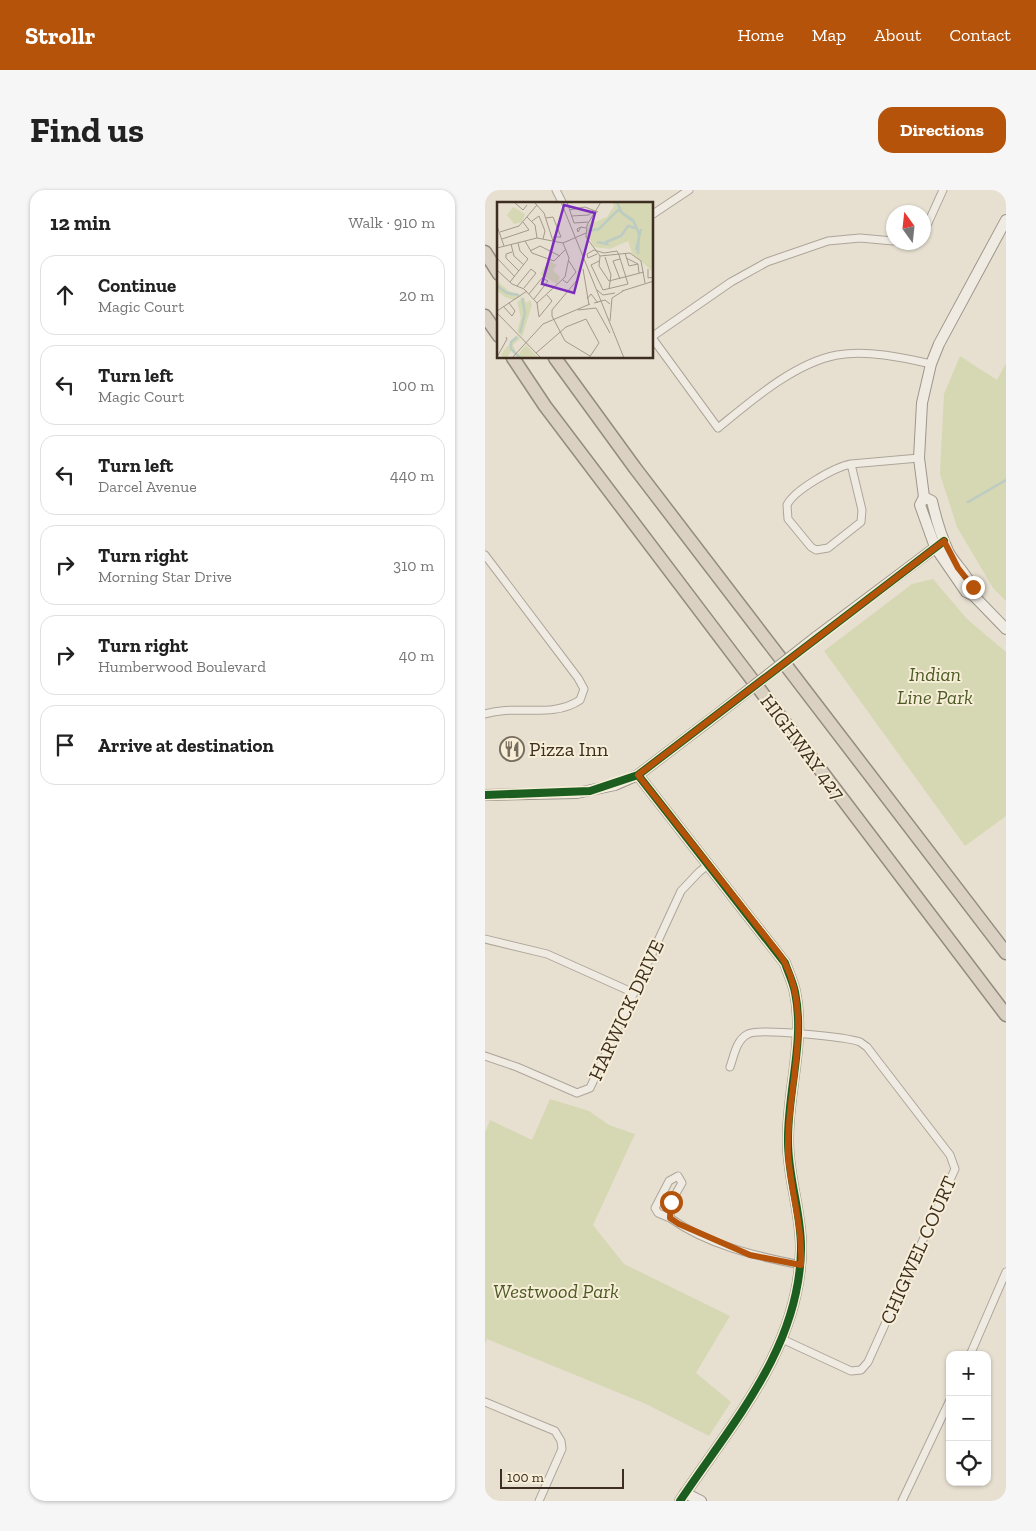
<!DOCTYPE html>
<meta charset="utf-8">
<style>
body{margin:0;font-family:"Zilla Slab",serif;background:#f6f6f6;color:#222}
.controls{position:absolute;right:15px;bottom:15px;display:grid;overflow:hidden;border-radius:10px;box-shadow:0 1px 4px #0004}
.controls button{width:45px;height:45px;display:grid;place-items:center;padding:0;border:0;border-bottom:1px solid #e0e0e0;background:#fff;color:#222;font:25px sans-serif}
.compass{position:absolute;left:401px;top:15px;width:45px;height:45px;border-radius:50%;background:#fff;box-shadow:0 1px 4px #0004;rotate:345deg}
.scale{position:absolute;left:15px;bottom:12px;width:124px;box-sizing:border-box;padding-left:5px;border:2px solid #3d2e20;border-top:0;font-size:14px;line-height:18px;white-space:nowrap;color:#3d2e20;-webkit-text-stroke:4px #f7eed8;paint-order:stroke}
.stop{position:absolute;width:15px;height:15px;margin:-11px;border:4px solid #b45309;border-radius:50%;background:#fff}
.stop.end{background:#b45309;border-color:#fff;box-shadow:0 1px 5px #0008}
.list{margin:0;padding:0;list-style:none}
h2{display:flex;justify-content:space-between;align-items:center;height:65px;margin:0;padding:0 20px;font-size:21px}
h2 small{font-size:16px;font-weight:400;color:#767676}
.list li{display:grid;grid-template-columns:32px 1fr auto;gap:15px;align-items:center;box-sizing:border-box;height:80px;margin:0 10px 10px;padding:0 10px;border:1px solid #e0e0e0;border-radius:15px}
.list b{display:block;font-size:19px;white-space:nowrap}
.list p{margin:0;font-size:16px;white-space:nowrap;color:#767676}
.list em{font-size:16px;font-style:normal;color:#767676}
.icon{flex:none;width:28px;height:28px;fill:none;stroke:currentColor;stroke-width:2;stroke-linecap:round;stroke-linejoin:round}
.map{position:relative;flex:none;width:521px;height:1311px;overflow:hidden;border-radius:15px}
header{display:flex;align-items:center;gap:30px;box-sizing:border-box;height:70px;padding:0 25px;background:#b45309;color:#fff}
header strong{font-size:24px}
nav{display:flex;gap:28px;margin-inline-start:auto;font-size:18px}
.intro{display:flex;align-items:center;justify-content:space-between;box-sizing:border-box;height:120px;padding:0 30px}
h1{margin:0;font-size:35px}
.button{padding:12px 22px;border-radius:15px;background:#b45309;color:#fff;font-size:18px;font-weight:700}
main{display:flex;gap:30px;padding:0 30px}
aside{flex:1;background:#fff;border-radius:15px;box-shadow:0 1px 4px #0004}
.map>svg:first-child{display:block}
</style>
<header>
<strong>Strollr</strong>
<nav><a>Home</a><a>Map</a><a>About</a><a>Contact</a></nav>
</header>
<div class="intro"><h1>Find us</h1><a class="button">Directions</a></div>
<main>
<aside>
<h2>12 min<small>Walk · 910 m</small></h2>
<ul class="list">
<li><svg class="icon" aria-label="ahead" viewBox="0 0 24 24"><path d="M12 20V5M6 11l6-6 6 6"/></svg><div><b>Continue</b><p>Magic Court</p></div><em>20 m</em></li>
<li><svg class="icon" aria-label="left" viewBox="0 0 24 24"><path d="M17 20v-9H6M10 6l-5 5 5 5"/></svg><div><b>Turn left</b><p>Magic Court</p></div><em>100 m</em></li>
<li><svg class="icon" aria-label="left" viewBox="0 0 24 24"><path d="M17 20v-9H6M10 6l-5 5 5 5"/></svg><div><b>Turn left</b><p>Darcel Avenue</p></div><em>440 m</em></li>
<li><svg class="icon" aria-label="right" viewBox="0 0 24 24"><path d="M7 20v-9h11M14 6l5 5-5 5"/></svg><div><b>Turn right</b><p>Morning Star Drive</p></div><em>310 m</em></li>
<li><svg class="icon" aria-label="right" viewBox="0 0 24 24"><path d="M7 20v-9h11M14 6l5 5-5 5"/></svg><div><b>Turn right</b><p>Humberwood Boulevard</p></div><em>40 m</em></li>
<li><svg class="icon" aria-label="arrive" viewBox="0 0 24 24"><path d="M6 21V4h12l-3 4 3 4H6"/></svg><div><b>Arrive at destination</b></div></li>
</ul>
</aside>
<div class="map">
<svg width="521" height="1311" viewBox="0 0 521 1311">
<rect width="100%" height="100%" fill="#e7e0d1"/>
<!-- green -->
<path fill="#d6d7b3" d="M475,166L512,190L521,173V411L508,398L472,337L455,284L459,204Z
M448,389L482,429L521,462V626L480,656L339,461L427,394Z
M65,909L104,921L124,935L150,944L108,1035L139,1074L245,1126L211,1183L246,1212L224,1246L161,1214L2,1149L0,1154V943L5,930L47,950Z"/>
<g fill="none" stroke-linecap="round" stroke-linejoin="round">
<!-- stream -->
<path stroke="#bcccc2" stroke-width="2.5" d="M483,312L521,290"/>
<defs>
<path id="street" d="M71,0L78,14
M168,24L204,0
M438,44L458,0
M168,146L246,92L282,72L343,51L375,48L408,51
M168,149L233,238C265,212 309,173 352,165C382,160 416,167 446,174
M366,274C350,277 309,300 302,315L303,329L326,357L331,360L343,358L376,332L377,320L366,274L434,268
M0,365L93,488L99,499L95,510C67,529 31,514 0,524
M0,749L62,764L149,803
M0,866L32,877L92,903L105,898L196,701L214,682L224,674
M245,877C249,866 251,850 263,844C274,838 362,847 375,852L382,857L465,965L470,979L383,1172L376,1180L366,1181L297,1149
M185,1028L173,1023L170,1018L184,991L193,986L197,993L186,1012L185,1028C223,1055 270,1066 316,1075
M485,1165L521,1082
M0,1212L70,1241L76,1251L77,1259L54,1311
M417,1311L465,1210"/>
<path id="secondary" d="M521,30L454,154L446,174L437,213L434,268L439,307L435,315L450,357L481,402L489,406L521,439
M439,307L447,311C451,329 456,346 464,363C472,377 488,390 489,406
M331,447L459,351
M153,585L300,773C303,782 308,792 310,802C320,850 303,900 303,948C302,986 317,1023 316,1060C314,1159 247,1233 195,1311
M0,605L92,603L130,595L153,585L233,524
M200,1303L216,1311"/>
<path id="highway" d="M0,62L14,84
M0,126L14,146
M28,168L60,216L521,825
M70,168L150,278L521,763"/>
</defs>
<!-- street casing -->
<use href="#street" stroke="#ada599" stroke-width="9"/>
<!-- secondary casing -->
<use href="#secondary" stroke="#9c958a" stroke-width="12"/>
<!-- highway casing -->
<use href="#highway" stroke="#928b80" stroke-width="15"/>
<!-- street -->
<use href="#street" stroke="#efebe3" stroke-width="7"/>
<!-- secondary -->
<use href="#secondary" stroke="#efebe3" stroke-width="10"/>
<!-- highway -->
<use href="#highway" stroke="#dad1c2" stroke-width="12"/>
<defs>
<path id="secondary-bridge" d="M233,524L331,447"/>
</defs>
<!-- secondary-bridge casing -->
<use href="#secondary-bridge" stroke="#9c958a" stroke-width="12" stroke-linecap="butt"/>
<!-- secondary-bridge -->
<use href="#secondary-bridge" stroke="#efebe3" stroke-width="10"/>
<defs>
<path id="cycleway" d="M153,585L300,773C303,782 308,792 310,802C320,850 303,900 303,948C302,986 317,1023 316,1060C314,1159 247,1233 195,1311
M0,605L105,601L153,585L459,351"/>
</defs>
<!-- cycleway casing -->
<use href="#cycleway" stroke="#f7eed8" stroke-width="11"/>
<!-- cycleway -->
<use href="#cycleway" stroke="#1b5e20" stroke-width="8"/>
</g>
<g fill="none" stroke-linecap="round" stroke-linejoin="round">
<!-- route -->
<path stroke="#b45309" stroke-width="6" d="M186,1012L185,1028L194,1034L265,1065L316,1075C318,1036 305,1000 303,962C301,901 329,830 300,773C296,765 289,758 284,751L153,585L459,351L473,378L488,397"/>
</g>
<!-- icons -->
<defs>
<symbol id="restaurant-ring" viewBox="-11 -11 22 22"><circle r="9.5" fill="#f7eed8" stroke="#786c5e" stroke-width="1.5"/><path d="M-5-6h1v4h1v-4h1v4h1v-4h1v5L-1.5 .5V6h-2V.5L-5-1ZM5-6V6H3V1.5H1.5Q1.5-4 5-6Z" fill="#786c5e"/></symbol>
</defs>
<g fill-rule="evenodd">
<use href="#restaurant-ring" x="13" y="545" width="28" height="28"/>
</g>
<g text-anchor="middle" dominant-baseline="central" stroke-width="4" stroke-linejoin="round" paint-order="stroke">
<!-- park labels -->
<g font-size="20" font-style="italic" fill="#4d5a26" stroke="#f7eed8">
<text x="450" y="484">Indian<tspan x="450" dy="23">Line Park</tspan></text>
<text x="71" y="1101">Westwood Park</text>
</g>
<!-- street labels -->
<g font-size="20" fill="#3d2e20" stroke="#f7eed8">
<text transform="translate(318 557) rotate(53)">HIGHWAY 427</text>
<text transform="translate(141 820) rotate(-65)">HARWICK DRIVE</text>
<text transform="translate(433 1060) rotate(-66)">CHIGWEL COURT</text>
</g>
<!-- poi labels -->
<g font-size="20" fill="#3d2e20" stroke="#f7eed8" text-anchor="start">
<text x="44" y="559">Pizza Inn</text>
</g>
</g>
<!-- overview -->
<g transform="translate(12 12)">
<rect width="156" height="156" fill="#e7e0d1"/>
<path d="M115,0H156V70L135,51L131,39L113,47L97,45L90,31L91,23L110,15L117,4ZM16,5L28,12L25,20L17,22L10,13ZM52,59L60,63L56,68L63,75L60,82L43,72ZM0,79L12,89L25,94L17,98L8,95L0,89ZM27,95L29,101L33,98L35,103L25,135L20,129L24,116L20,100ZM20,133L23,137L16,143L19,150L14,149L10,156H6L4,152ZM29,143L42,156H18Z" fill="#d6d7b3"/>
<path fill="none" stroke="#bcccc2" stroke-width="2.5" d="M120,0L125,11L137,20L142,32L141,52M91,29L102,27L121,8L136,18L142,32M100,40L110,42L109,40L124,34L131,24L138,26M139,48L144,27M0,84L10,91L22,93M23,131L28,111L25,96M20,135L14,140V147L23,156"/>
<path fill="none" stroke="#a3998a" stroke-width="1" d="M17,0L26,8L30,3M37,0L47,11L56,39M64,0L127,156M70,0L77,21L91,20M104,0L90,23L89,35L103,54L133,51L144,59L148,81M72,8L88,5L101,10M74,14L92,13L96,8M30,15L38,23L40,36M49,16L56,15L64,35H56M35,19L42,14L48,29L46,37M0,24L7,44M84,25L80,27L81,30L84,25L89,26M3,30L22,24L40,3M5,37L32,28L26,20M28,39L35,51L57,59L69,47M14,42L17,54L27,63M0,46L40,36L66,41L89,31M97,48L107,51L120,49L122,53M97,48L90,52L91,56L100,52M33,49L43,44L63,54M15,50L9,52V56L22,69M128,51L132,64L141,62M103,54L102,64L112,79L147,70M108,55L114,73L112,87M0,56L18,75M129,56L141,62L142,71M102,59L94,63L106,88L131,82L122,53M86,67L92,103M151,67V76L157,75M0,68L15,82L27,87L40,101M123,77L116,59L123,57M66,78L70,81L79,70L72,59M13,80L31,57L23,49L21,41M20,84L34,67L39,71L27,86M100,88L106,93L118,91M125,89L157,79M32,92L45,76L51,79L37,97M90,97L94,92L101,101M40,101L68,75L72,56L66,41M40,101L42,115L55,99L50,93M97,101L108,98L113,102M6,104L15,114L18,109L12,101M81,108L99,106L113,131M0,109L30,89M0,111L44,156M55,114L68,139L93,154M55,114V108L81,77M113,119L115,96L126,89M39,151L69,125L89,117L102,141L92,156M0,155L10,137L9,135M15,156L46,122L93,102"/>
<path fill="#7b2cbf" fill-opacity="0.15" stroke="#7b2cbf" stroke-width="2.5" d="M67,3L98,11L77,91L45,82Z"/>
<rect width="156" height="156" fill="none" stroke="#3d2e20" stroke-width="2.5"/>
</g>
</svg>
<div class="controls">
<button>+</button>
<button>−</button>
<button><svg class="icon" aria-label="locate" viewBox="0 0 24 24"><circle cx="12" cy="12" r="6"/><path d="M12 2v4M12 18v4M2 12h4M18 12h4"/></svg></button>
</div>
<svg class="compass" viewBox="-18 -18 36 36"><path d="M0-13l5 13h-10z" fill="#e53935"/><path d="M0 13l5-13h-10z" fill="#767676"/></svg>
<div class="scale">100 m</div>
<div class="stop" style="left:186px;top:1012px"></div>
<div class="stop end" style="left:488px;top:397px"></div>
</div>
</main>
